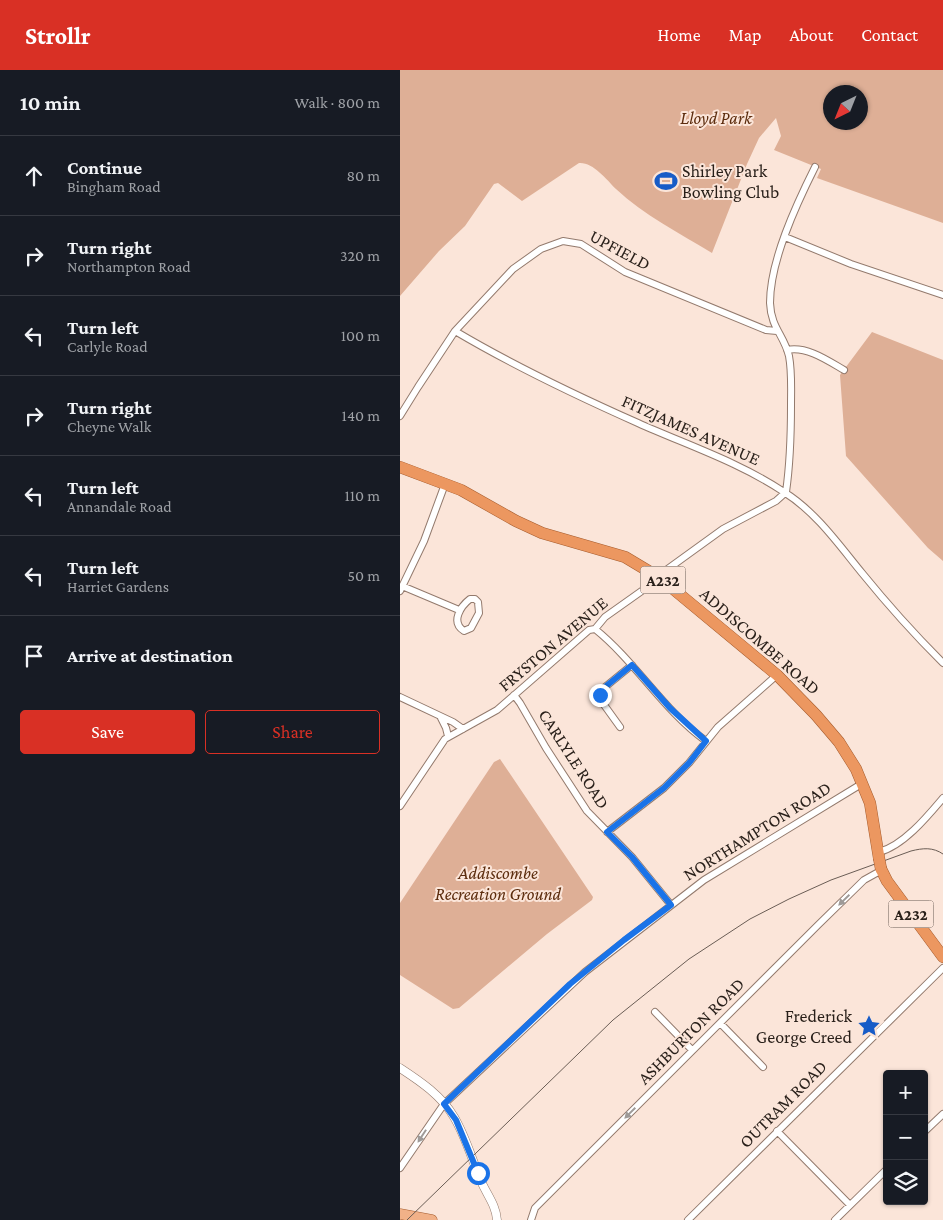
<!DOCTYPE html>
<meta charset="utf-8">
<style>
body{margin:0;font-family:"Crimson Pro",serif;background:#242831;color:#f1f3f6}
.controls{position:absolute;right:15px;bottom:15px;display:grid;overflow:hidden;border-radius:5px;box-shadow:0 1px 4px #0004}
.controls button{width:45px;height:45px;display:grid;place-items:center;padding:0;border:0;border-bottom:1px solid #363941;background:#171b24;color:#f1f3f6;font:25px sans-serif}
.compass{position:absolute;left:423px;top:15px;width:45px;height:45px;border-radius:50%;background:#171b24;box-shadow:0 1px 4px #0004;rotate:223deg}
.stop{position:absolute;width:15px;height:15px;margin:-11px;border:4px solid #1a73e8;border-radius:50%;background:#fff}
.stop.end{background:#1a73e8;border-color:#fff;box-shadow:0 1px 5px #0008}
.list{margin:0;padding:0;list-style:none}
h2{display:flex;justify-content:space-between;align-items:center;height:65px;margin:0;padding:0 20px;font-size:21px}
h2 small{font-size:16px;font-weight:400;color:#9ea1a6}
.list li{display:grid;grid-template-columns:32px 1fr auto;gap:15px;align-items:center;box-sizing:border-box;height:80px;padding:0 20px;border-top:1px solid #363941}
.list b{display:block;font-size:19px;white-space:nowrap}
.list p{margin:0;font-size:16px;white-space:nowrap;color:#9ea1a6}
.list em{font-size:16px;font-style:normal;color:#9ea1a6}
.actions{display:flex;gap:10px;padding:15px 20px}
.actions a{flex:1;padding:11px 0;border:1px solid #d93025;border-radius:5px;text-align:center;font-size:18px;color:#d93025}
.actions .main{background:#d93025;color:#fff}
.icon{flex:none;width:28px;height:28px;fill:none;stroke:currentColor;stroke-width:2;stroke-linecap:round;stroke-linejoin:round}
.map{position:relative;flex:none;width:543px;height:1150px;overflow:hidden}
header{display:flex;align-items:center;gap:30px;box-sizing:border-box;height:70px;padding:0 25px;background:#d93025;color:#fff}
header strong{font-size:24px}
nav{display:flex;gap:28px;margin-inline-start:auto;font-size:18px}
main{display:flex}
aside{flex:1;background:#171b24}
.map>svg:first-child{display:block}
</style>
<header>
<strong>Strollr</strong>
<nav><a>Home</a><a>Map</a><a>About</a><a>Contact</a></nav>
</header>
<main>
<aside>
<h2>10 min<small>Walk · 800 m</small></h2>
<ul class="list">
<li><svg class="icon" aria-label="ahead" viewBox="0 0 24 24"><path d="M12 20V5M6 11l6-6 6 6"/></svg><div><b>Continue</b><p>Bingham Road</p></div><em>80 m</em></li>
<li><svg class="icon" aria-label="right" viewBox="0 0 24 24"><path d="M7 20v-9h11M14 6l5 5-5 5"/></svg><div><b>Turn right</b><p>Northampton Road</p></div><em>320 m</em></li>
<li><svg class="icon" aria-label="left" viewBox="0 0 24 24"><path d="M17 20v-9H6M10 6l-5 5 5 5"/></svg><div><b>Turn left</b><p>Carlyle Road</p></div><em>100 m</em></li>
<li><svg class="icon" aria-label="right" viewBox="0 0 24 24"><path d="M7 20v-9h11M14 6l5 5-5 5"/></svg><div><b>Turn right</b><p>Cheyne Walk</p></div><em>140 m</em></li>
<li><svg class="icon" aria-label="left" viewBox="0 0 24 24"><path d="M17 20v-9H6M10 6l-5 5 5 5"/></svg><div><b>Turn left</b><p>Annandale Road</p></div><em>110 m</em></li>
<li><svg class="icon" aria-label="left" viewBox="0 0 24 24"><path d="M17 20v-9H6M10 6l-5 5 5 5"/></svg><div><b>Turn left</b><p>Harriet Gardens</p></div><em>50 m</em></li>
<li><svg class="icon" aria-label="arrive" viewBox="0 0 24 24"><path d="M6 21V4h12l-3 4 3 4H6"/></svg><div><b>Arrive at destination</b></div></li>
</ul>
<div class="actions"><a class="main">Save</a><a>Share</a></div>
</aside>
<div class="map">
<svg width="543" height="1150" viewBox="0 0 543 1150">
<rect width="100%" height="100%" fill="#fbe5d9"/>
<!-- green -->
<path fill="#deaf96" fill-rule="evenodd" d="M0,0H543V153L417,108L421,99L374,80L381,66L376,48L359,68L347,94L312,183C279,163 244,145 216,119C206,109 193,92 179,93L122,131L98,113L94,114L65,156L39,181L0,226ZM430,22H460V52H430Z
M472,262L543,290V491L528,478L446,386L440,305Z
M100,689L193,827L192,830L147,864L59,938L53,939L0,905V833L94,692Z"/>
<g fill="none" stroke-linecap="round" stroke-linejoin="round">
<defs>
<path id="minor" d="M385,167L451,194L543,225
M55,261C114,296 175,325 238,353C287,375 339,392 384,422C416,442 439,475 462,503C488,535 515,565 543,593
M387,280C407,276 427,290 444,300
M0,346L18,317L55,261L113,199L141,179L163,171L181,174L225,202L366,260L377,261
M258,506L323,459L376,431L386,422C390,394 391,364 391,335C391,319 392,302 389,286C384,265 371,258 370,233C370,191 396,135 415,97
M2,516L59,540
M0,521L24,471L45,414
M70,529H75L78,532L79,543L71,558L64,561C50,552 61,536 70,529Z
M195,559C236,592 263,640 306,671
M114,625L120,633L146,678L187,741L232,787L271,835
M0,627L53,652L63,659
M41,648L46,658L48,666
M220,657L202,632L201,622L205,617L232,595
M0,736L45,669L97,640L189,560L195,559L205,547L260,508
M207,762L264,718L289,693L318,657L377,605
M479,782C503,776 527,747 543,728
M255,942L292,980
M320,953L363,997
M377,1061L450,1135
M524,1062L543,1044
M0,1098L44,1034L185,902L304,810L463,713
M131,1150L135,1138L418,855L464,810L482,800
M288,1150L543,898
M435,1150L487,1099"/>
<path id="tertiary" d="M0,998C20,1011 42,1026 54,1047C66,1067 72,1090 81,1111C87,1125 96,1135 97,1150"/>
<path id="primary" d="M0,1144L32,1150"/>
<path id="trunk" d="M0,397L61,420L116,451L142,463L225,487L260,508L377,605L416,645L439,672L456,699L470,733L479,788
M481,799L487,811L543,887"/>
</defs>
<!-- minor casing -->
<use href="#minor" stroke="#937a6d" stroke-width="8"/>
<!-- tertiary casing -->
<use href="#tertiary" stroke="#937a6d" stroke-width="9"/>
<!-- primary casing -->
<use href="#primary" stroke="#a55c2e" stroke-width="11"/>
<!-- trunk casing -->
<use href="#trunk" stroke="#a55c2e" stroke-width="12"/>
<!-- minor -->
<use href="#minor" stroke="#fff" stroke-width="6"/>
<!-- tertiary -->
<use href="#tertiary" stroke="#fff" stroke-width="8"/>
<!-- primary -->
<use href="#primary" stroke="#f1b188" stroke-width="10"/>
<!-- trunk -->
<use href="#trunk" stroke="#ec9760" stroke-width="11"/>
<!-- tram -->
<path stroke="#6a5d55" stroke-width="1" d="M7,1150L213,950L289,889L350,849L389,829L431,810L511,781C523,778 533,777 543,784"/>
<defs>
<path id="trunk-bridge" d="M479,788L481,799"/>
</defs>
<!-- trunk-bridge casing -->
<use href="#trunk-bridge" stroke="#a55c2e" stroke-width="12" stroke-linecap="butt"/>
<!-- trunk-bridge -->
<use href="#trunk-bridge" stroke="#ec9760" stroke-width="11"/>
</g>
<!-- one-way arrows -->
<defs><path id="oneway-solid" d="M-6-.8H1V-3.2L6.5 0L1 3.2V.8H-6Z" transform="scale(1.25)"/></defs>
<g fill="#9e9a98">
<use href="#oneway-solid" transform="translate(444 830) rotate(136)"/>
<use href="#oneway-solid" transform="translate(230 1043) rotate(135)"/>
<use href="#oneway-solid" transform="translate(22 1066) rotate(123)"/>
</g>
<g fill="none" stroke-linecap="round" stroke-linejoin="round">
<!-- route -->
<path stroke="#1a73e8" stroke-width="6" d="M78,1103L56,1050L44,1034L170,914L224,870L271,835L232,787L207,762L264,718L289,693L306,671L270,638L232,595L205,617L200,625"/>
</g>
<!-- icons -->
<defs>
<symbol id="stadium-bare" viewBox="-9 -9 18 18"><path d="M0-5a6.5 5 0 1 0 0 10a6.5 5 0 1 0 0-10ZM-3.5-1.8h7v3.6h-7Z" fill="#175cc7" stroke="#fbe5d9" stroke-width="2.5" paint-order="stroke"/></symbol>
<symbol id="sight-bare" viewBox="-9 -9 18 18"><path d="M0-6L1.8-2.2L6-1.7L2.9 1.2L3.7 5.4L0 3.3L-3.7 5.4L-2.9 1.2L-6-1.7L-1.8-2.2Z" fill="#175cc7" stroke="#fbe5d9" stroke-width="2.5" paint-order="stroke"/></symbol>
</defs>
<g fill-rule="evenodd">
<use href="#stadium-bare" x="250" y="95" width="32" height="32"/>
<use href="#sight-bare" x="453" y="940" width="32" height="32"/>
</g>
<g text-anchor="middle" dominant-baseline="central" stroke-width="4" stroke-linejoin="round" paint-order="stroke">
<!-- shield labels -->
<g fill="#fbe5d9" stroke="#675a53" stroke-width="1">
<rect x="240.5" y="496.5" width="45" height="27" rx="4"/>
<rect x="488.5" y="830.5" width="45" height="27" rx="4"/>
</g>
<g font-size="16" font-weight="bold" fill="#281f19">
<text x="263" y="510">A232</text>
<text x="511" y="844">A232</text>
</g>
<!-- park labels -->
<g font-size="18" font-style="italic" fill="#5c2c0d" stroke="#fbe5d9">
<text x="316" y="48">Lloyd Park</text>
<text x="98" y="803">Addiscombe<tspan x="98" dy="21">Recreation Ground</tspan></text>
</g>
<!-- poi labels -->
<g font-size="18" fill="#281f19" stroke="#fbe5d9" text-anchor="start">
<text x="282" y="101">Shirley Park<tspan x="282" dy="21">Bowling Club</tspan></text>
<text x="452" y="946" text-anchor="end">Frederick<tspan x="452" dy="21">George Creed</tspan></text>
</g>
<!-- street labels -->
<g font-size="18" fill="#281f19" stroke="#fbe5d9">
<text transform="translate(220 180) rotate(28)">UPFIELD</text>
<text transform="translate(291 360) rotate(24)">FITZJAMES AVENUE</text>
<text transform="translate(360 571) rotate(41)">ADDISCOMBE ROAD</text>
<text transform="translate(153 574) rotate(-40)">FRYSTON AVENUE</text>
<text transform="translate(174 689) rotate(57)">CARLYLE ROAD</text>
<text transform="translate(357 761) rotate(-32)">NORTHAMPTON ROAD</text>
<text transform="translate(291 961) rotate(-45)">ASHBURTON ROAD</text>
<text transform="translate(383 1034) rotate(-45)">OUTRAM ROAD</text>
</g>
</g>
</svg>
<div class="controls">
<button>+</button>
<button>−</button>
<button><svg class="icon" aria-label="layers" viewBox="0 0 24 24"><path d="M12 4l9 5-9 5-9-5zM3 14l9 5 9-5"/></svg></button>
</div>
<svg class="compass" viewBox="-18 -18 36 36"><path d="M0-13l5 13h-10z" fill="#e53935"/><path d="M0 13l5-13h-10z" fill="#9ea1a6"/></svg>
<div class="stop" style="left:78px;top:1103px"></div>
<div class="stop end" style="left:200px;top:625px"></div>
</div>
</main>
